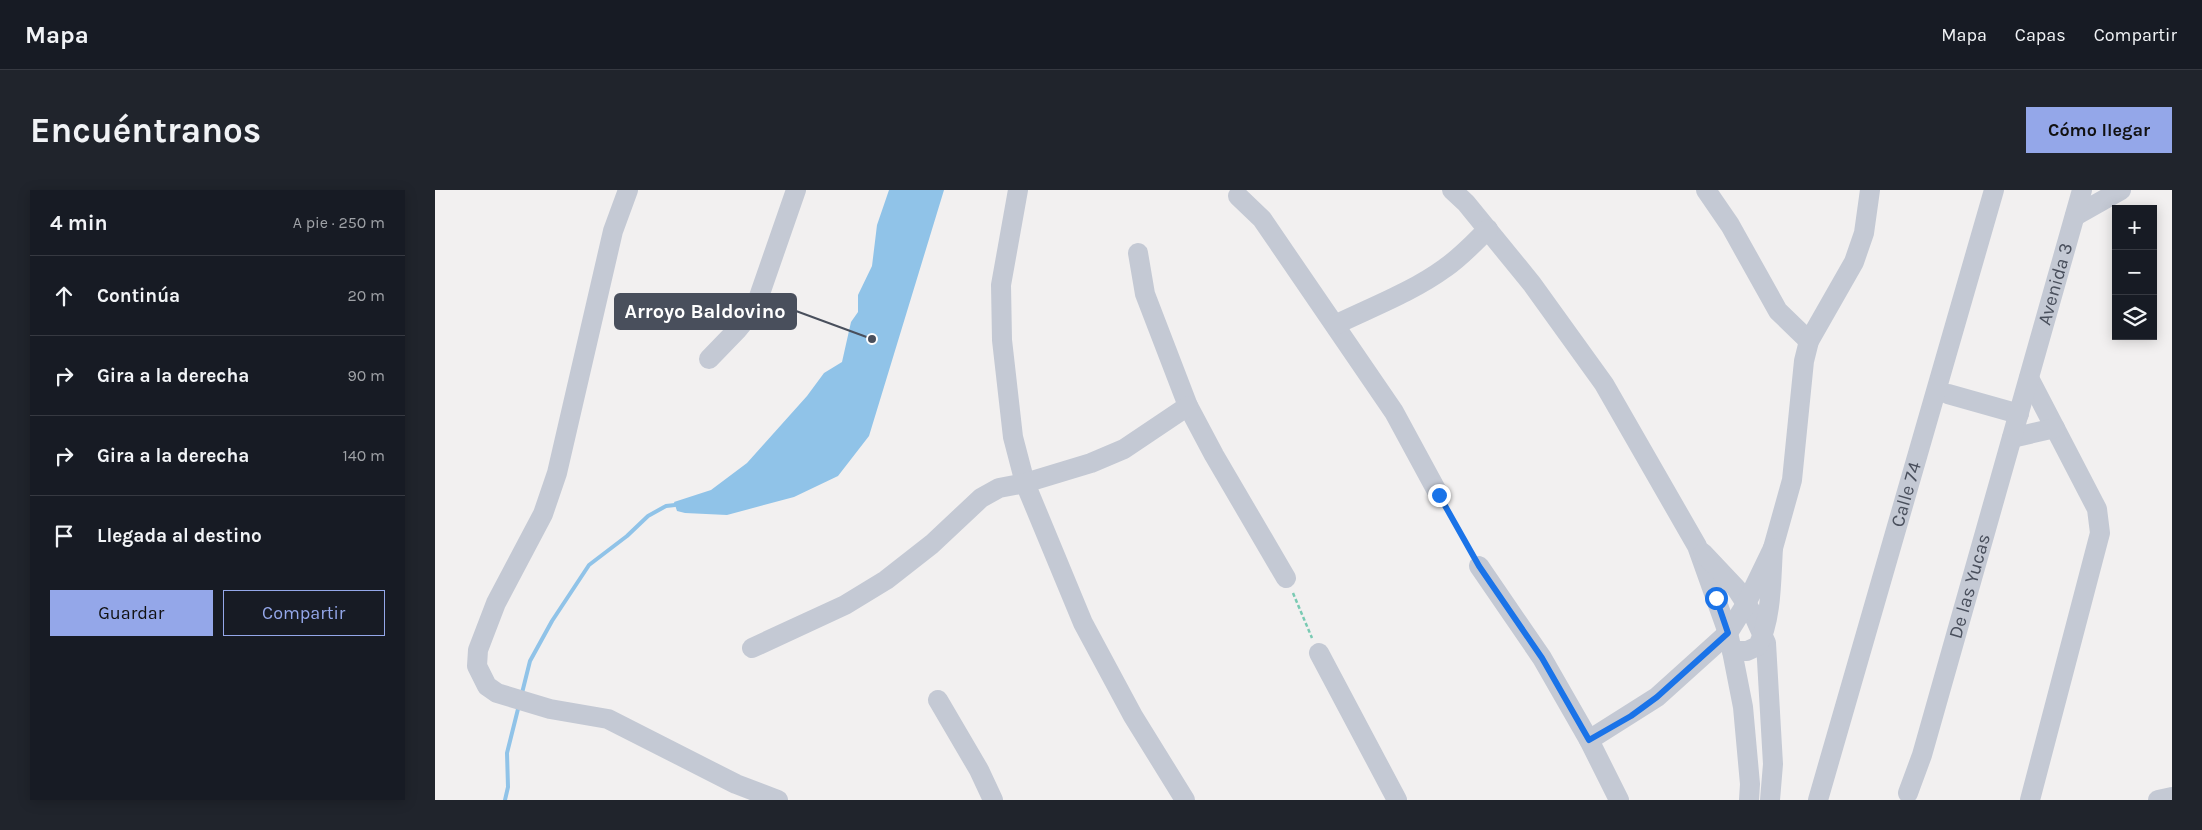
<!DOCTYPE html>
<html lang="es">
<meta charset="utf-8">
<style>
body{margin:0;font-family:Karla,sans-serif;background:#20242c;color:#f1f3f6}
.controls{position:absolute;right:15px;top:15px;display:grid;overflow:hidden;border-radius:0px;box-shadow:0 2px 12px #0003}
.controls button{width:45px;height:45px;display:grid;place-items:center;padding:0;border:0;border-bottom:1px solid #363941;background:#171b24;color:#f1f3f6;font:25px sans-serif}
.stop{position:absolute;width:15px;height:15px;margin:-11px;border:4px solid #1a73e8;border-radius:50%;background:#fff}
.stop.end{background:#1a73e8;border-color:#fff;box-shadow:0 1px 5px #0008}
.list{margin:0;padding:0;list-style:none}
h2{display:flex;justify-content:space-between;align-items:center;height:65px;margin:0;padding:0 20px;font-size:21px}
h2 small{font-size:16px;font-weight:400;color:#9ea1a6}
.list li{display:grid;grid-template-columns:32px 1fr auto;gap:15px;align-items:center;box-sizing:border-box;height:80px;padding:0 20px;border-top:1px solid #363941}
.list b{display:block;font-size:19px;white-space:nowrap}
.list em{font-size:16px;font-style:normal;color:#9ea1a6}
.actions{display:flex;gap:10px;padding:15px 20px}
.actions a{flex:1;padding:11px 0;border:1px solid #94a7e9;border-radius:0px;text-align:center;font-size:18px;color:#94a7e9}
.actions .main{background:#94a7e9;color:#111}
.icon{flex:none;width:28px;height:28px;fill:none;stroke:currentColor;stroke-width:2;stroke-linecap:round;stroke-linejoin:round}
.map{position:relative;flex:none;width:1737px;height:610px;overflow:hidden;border-radius:0px}
header{display:flex;align-items:center;gap:30px;box-sizing:border-box;height:70px;padding:0 25px;background:#171b24;border-bottom:1px solid #363941}
header strong{font-size:24px}
nav{display:flex;gap:28px;margin-inline-start:auto;font-size:18px}
.intro{display:flex;align-items:center;justify-content:space-between;box-sizing:border-box;height:120px;padding:0 30px}
h1{margin:0;font-size:35px}
.button{padding:12px 22px;border-radius:0px;background:#94a7e9;color:#111;font-size:18px;font-weight:700}
main{display:flex;gap:30px;padding:0 30px}
aside{flex:1;background:#171b24;border-radius:0px;box-shadow:0 2px 12px #0003}
.map>svg:first-child{display:block}
</style>
<header>
<strong>Mapa</strong>
<nav><a>Mapa</a><a>Capas</a><a>Compartir</a></nav>
</header>
<div class="intro"><h1>Encuéntranos</h1><a class="button">Cómo llegar</a></div>
<main>
<aside>
<h2>4 min<small>A pie · 250 m</small></h2>
<ul class="list">
<li><svg class="icon" aria-label="ahead" viewBox="0 0 24 24"><path d="M12 20V5M6 11l6-6 6 6"/></svg><div><b>Continúa</b></div><em>20 m</em></li>
<li><svg class="icon" aria-label="right" viewBox="0 0 24 24"><path d="M7 20v-9h11M14 6l5 5-5 5"/></svg><div><b>Gira a la derecha</b></div><em>90 m</em></li>
<li><svg class="icon" aria-label="right" viewBox="0 0 24 24"><path d="M7 20v-9h11M14 6l5 5-5 5"/></svg><div><b>Gira a la derecha</b></div><em>140 m</em></li>
<li><svg class="icon" aria-label="arrive" viewBox="0 0 24 24"><path d="M6 21V4h12l-3 4 3 4H6"/></svg><div><b>Llegada al destino</b></div></li>
</ul>
<div class="actions"><a class="main">Guardar</a><a>Compartir</a></div>
</aside>
<div class="map">
<svg width="1737" height="610" viewBox="0 0 1737 610">
<rect width="100%" height="100%" fill="#f2f0f0"/>
<!-- water -->
<path fill="#90c3e8" d="M454,0H509L434,246L403,286L359,307L292,325L250,323L242,321L239,312L276,300L312,273L372,206L389,183L407,172L416,132L423,122V105L437,76L442,35Z"/>
<g fill="none" stroke-linecap="round" stroke-linejoin="round">
<!-- stream -->
<path stroke="#90c3e8" stroke-width="4" d="M87,503L95,471L117,431L154,375L192,346L213,326L231,316L240,315
M70,610L73,597L72,563L84,515"/>
<!-- path -->
<path stroke="#7acab3" stroke-width="2.5" stroke-dasharray="4 2.5" stroke-linecap="butt" d="M1012,318L1036,362
M858,403L877,448"/>
<!-- minor -->
<g stroke="#c4c9d4" stroke-width="20">
<path d="M193,0L178,41L122,283L108,324L61,413L43,460L42,476L52,496L62,503L115,519L173,529L301,594L343,610"/>
<path d="M583,0L566,95L567,150L578,247L590,293L648,433L698,526L750,610"/>
<path d="M1017,0L1031,13L1097,94L1169,194L1262,356L1293,443L1297,461L1308,517L1315,594L1314,610"/>
<path d="M1271,0L1295,35L1343,121L1374,151"/>
<path d="M803,6L827,29L959,222L1004,305"/>
<path d="M1640,26L1686,0"/>
<path d="M703,63L710,104L753,216L779,265L851,388"/>
<path d="M900,135C937,117 977,102 1010,78C1026,67 1039,53 1053,39"/>
<path d="M274,169L303,139L320,118L361,0"/>
<path d="M1594,188L1662,319L1665,343L1595,610"/>
<path d="M1513,204L1584,224"/>
<path d="M1577,248L1620,238"/>
<path d="M1338,358L1357,290L1369,171L1374,151L1419,72L1429,43L1435,0"/>
<path d="M1268,363L1301,398L1319,426L1331,453L1338,574L1335,610"/>
<path d="M1044,376L1107,468L1154,550L1184,610"/>
<path d="M317,458L410,415L451,390L497,354L546,308L564,298L590,293L656,273L689,259L753,216"/>
<path d="M884,463L962,610"/>
<path d="M503,510L544,580L558,610"/>
<path d="M1154,550L1222,507L1293,443L1311,414L1338,358C1336,389 1337,428 1323,456L1312,461H1297"/>
<path id="s1" d="M1473,603L1487,565L1647,0"/>
<path id="s2" d="M1383,610L1559,0"/>
<path d="M1723,610L1737,607"/>
</g>
</g>
<g fill="none" stroke-linecap="round" stroke-linejoin="round">
<!-- route -->
<path stroke="#1a73e8" stroke-width="6" d="M1004,305L1044,376L1107,468L1154,550L1196,526L1222,507L1293,443L1281,408"/>
</g>
<g text-anchor="middle" dominant-baseline="central" stroke-width="4.5" stroke-linejoin="round" paint-order="stroke">
<!-- street labels -->
<g font-size="19" fill="#494f5c" stroke="#fff">
<text stroke="none"><textPath href="#s1" startOffset="530">Avenida 3</textPath></text>
<text stroke="none"><textPath href="#s2" startOffset="318">Calle 74</textPath></text>
<text stroke="none"><textPath href="#s1" startOffset="216">De las Yucas</textPath></text>
</g>
</g>
<!-- callouts -->
<path fill="none" stroke="#494f5c" stroke-width="2" d="M437 149L361 121"/>
<circle fill="#494f5c" stroke="#fff" stroke-width="2" cx="437" cy="149" r="5"/>
<rect fill="#494f5c" stroke="#494f5c" stroke-width="2" x="180" y="104" width="181" height="35" rx="5"/>
<g font-size="20" text-anchor="middle" font-weight="bold" fill="#fff">
<text x="270" y="128">Arroyo Baldovino</text>
</g>
</svg>
<div class="controls">
<button>+</button>
<button>−</button>
<button><svg class="icon" aria-label="layers" viewBox="0 0 24 24"><path d="M12 4l9 5-9 5-9-5zM3 14l9 5 9-5"/></svg></button>
</div>
<div class="stop" style="left:1281px;top:408px"></div>
<div class="stop end" style="left:1004px;top:305px"></div>
</div>
</main>
